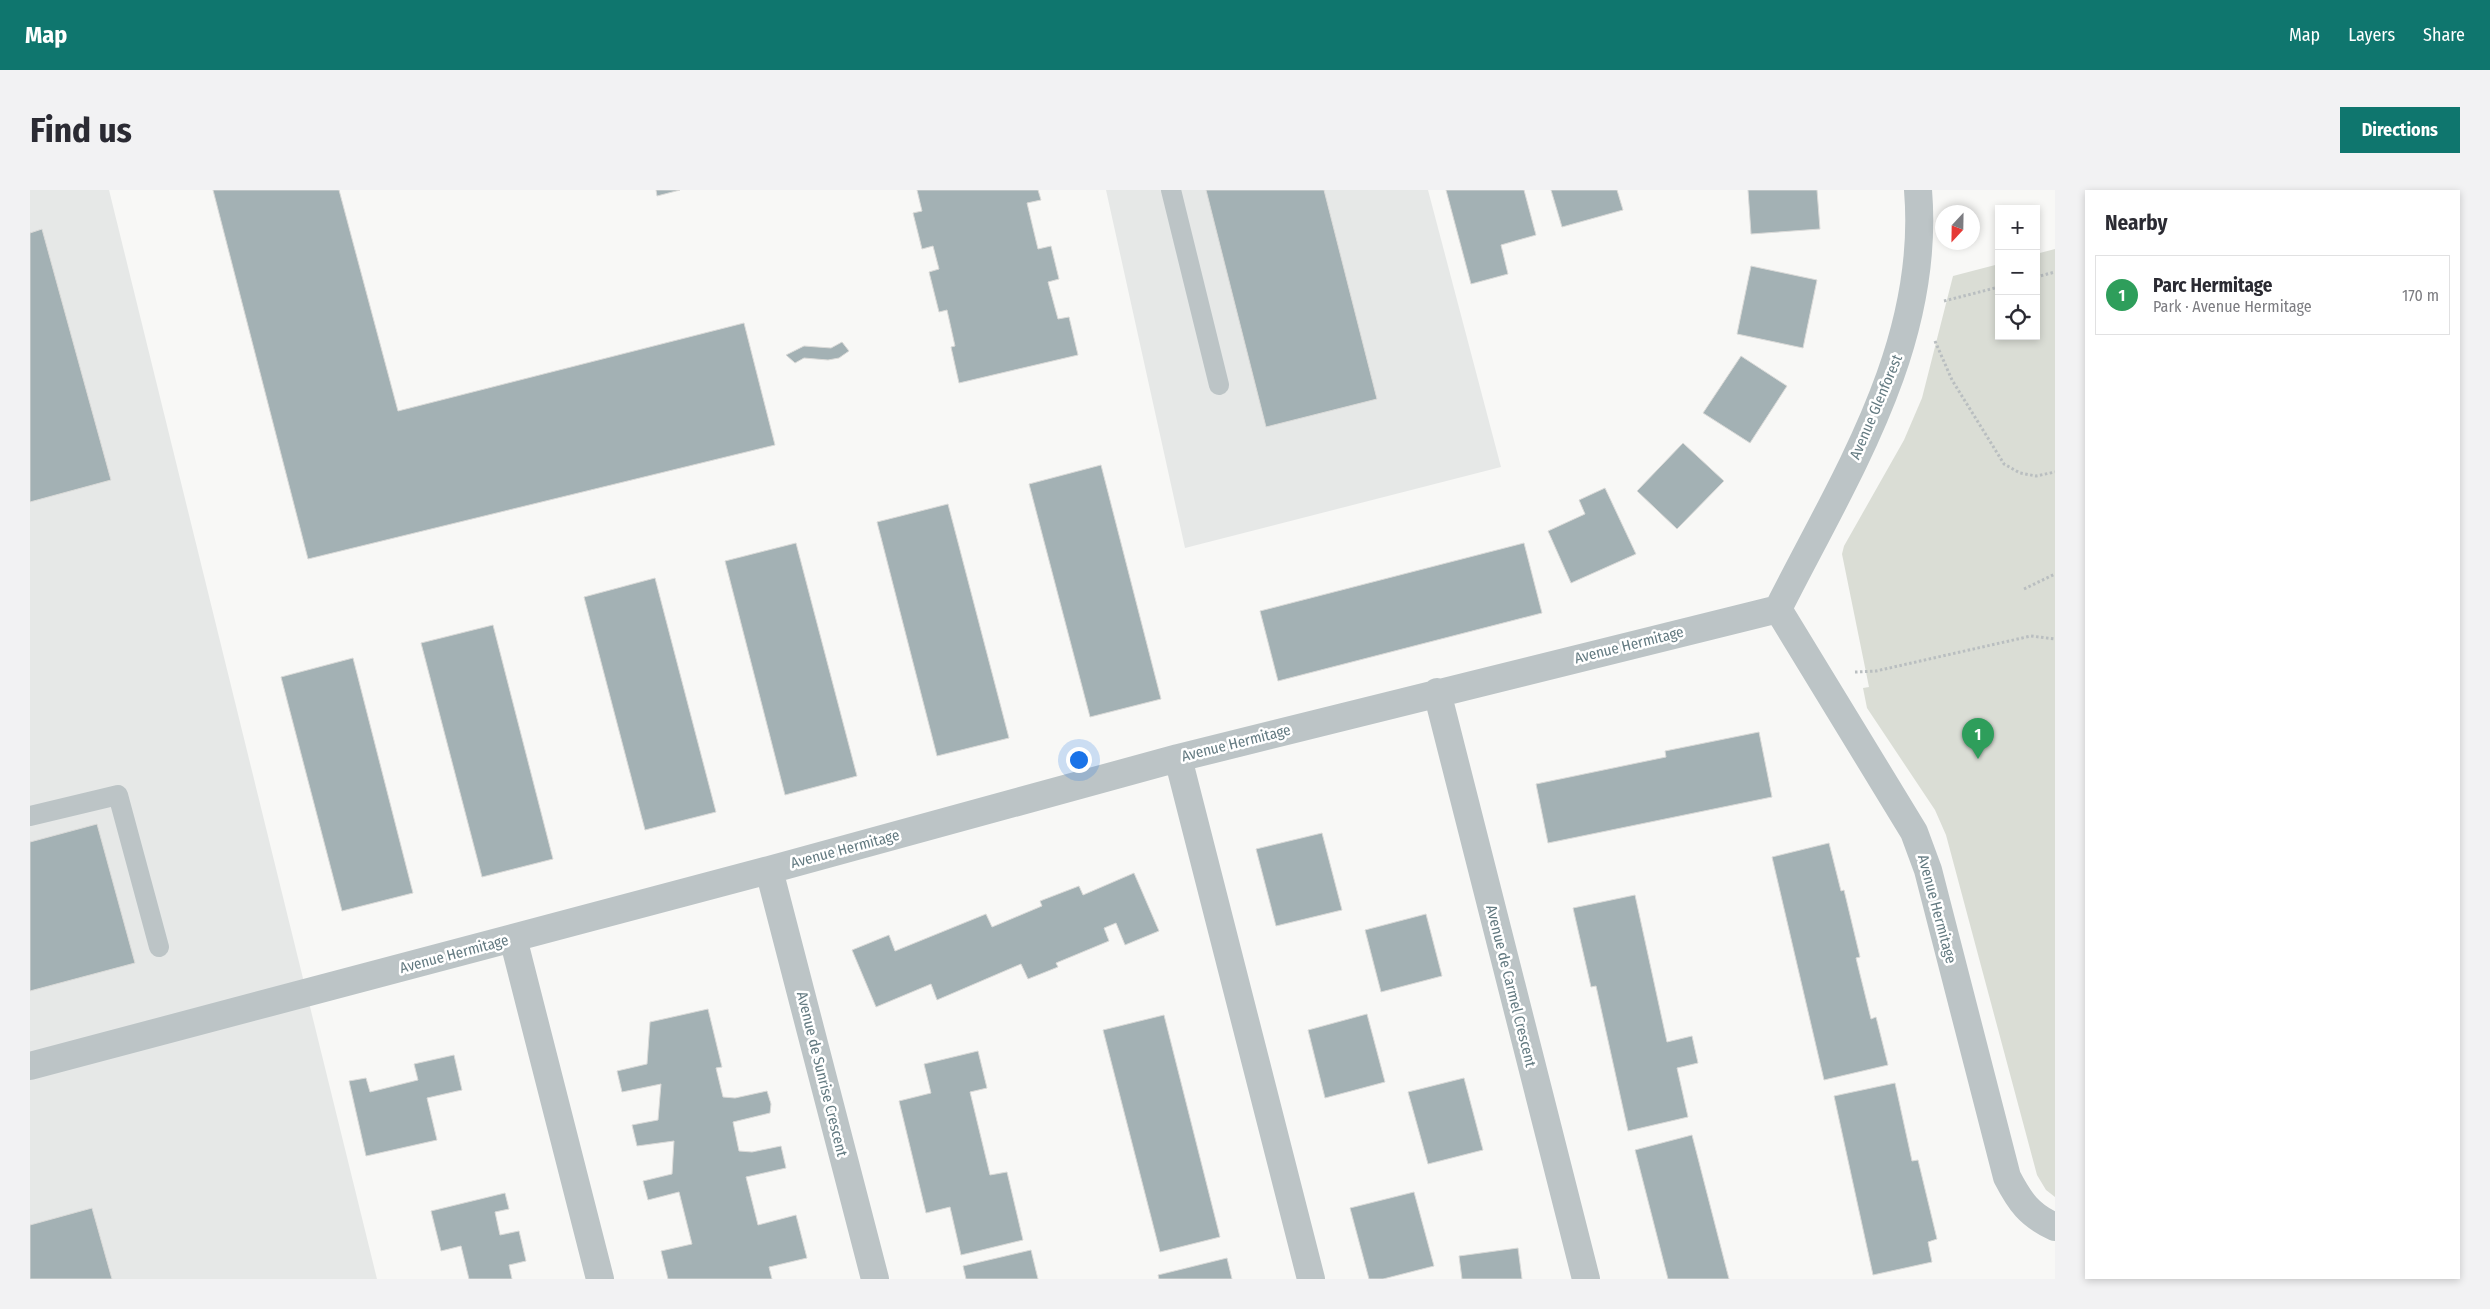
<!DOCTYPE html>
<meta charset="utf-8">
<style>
body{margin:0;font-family:"Fira Sans Condensed",sans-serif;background:#f2f2f3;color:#2b2b33}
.controls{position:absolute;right:15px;top:15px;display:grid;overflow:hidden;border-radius:0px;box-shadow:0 2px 8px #0003}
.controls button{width:45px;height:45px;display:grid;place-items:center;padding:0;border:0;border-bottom:1px solid #e1e1e2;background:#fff;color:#2b2b33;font:25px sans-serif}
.compass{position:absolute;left:1905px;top:15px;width:45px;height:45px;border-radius:50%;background:#fff;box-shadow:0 2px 8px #0003;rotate:202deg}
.you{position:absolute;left:1048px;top:569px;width:18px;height:18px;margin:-12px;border:4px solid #fff;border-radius:50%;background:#1a73e8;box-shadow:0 0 0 8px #1a73e833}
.badge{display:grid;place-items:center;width:32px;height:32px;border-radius:50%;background:#0f766e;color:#fff;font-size:16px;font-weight:700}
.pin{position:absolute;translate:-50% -41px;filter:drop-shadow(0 1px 2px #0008)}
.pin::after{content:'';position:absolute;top:26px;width:18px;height:15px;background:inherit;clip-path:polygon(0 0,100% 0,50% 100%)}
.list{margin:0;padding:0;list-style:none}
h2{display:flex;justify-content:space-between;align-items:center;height:65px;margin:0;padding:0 20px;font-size:21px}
h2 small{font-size:16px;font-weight:400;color:#7c7c81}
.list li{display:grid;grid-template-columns:32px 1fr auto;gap:15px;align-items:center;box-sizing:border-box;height:80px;margin:0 10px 10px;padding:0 10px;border:1px solid #e1e1e2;border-radius:0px}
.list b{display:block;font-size:19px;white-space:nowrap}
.list p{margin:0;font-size:16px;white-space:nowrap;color:#7c7c81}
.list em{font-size:16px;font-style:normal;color:#7c7c81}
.icon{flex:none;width:28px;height:28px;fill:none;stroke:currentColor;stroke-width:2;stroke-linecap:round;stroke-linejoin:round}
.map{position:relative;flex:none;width:2025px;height:1089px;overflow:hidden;border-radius:0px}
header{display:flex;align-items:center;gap:30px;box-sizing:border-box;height:70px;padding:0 25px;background:#0f766e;color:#fff}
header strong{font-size:24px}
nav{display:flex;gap:28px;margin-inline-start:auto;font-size:18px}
.intro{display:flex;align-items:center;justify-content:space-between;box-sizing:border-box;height:120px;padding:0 30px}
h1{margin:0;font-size:35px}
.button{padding:12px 22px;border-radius:0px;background:#0f766e;color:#fff;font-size:18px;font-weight:700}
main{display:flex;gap:30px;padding:0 30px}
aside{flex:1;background:#fff;border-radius:0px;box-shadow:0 2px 8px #0003}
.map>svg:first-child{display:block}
</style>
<header>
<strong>Map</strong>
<nav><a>Map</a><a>Layers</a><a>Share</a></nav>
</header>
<div class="intro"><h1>Find us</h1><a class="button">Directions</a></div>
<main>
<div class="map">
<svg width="2025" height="1089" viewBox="0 0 2025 1089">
<rect width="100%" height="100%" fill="#f8f8f6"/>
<!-- built -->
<path fill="#e6e8e7" d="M0,0H79L347,1089H0Z
M1076,0H1398L1471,277L1155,358Z"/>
<!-- green -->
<path fill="#daddd5" d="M2025,59V1007L2016,1000L2007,985L1916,645L1905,620L1837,518L1833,498L1839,497L1812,364L1814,356L1874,250L1892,208L1923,86L1969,74V146H2006V64Z"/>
<!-- building -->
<path fill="#a3b1b4" stroke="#dadad8" d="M183,0H309L368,221L714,133L745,255L278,369Z
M626,0H650L627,6Z
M887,0H1008L1011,10L997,13L1008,59L1021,56L1029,89L1018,92L1028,129L1039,127L1048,165L929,193L921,157L925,156L917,120L909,122L899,82L909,79L903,56L892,59L883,23L892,21Z
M1176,0H1294L1347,209L1236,237Z
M1416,0H1494L1506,45L1471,55L1478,84L1441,94Z
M1521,0H1587L1593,20L1532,37Z
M1718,0H1787L1790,39L1721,44Z
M12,39L81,290L0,312V43Z
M1721,76L1787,90L1773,158L1707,144Z
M812,152L819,161L809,168L798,170L774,168L765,173L756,165L774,156L801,158Z
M1711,166L1757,196L1720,253L1673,223Z
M1653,253L1694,291L1647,339L1607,301Z
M1071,275L1131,509L1060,527L999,294Z
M1575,298L1606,364L1541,393L1518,341L1555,324L1549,310Z
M918,314L979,548L907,566L847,332Z
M766,353L827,586L755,605L695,371Z
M1494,353L1512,423L1248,491L1230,421Z
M625,388L686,622L615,640L554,407Z
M463,435L523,669L452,687L391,453Z
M323,468L383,703L312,721L251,487Z
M1729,542L1742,607L1518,653L1506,594L1636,567L1635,561Z
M67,634L105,773L0,801V652Z
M1292,643L1312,720L1246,736L1226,659Z
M1799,653L1811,701L1814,700L1830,767L1826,768L1841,829L1846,827L1858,875L1794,890L1742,667Z
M1104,683L1129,741L1095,755L1086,733L1074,738L1079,751L1026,773L1028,777L998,789L991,774L907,810L901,794L846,817L822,760L859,745L865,761L956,724L962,737L1012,716L1010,711L1049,696L1053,705Z
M1605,705L1637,852L1662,846L1668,873L1647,878L1658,927L1598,941L1566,796L1561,797L1543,718Z
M1396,724L1412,786L1351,802L1335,740Z
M678,819L692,877L686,878L693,907L705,908L737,901L741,914L740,923L703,932L709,961L722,962L751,956L756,978L716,987L728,1035L766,1025L777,1068L739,1077L742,1089H638L631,1061L662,1054L649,1002L618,1010L613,991L642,984L644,951L607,956L602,935L628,930L631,894L592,902L587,881L617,874L620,832Z
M1337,824L1355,892L1295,908L1278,840Z
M1134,825L1190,1047L1130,1062L1073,840Z
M948,861L957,898L940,902L960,985L977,982L993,1050L931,1065L920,1017L896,1023L869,911L901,903L894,874Z
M424,865L432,900L397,908L407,950L336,966L319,891L336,888L340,902L388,890L384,874Z
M1434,888L1453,960L1398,974L1378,902Z
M1865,893L1882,971L1888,970L1907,1049L1898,1052L1902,1072L1843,1085L1804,906Z
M1662,945L1699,1089H1638L1605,960Z
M1384,1002L1404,1076L1353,1089H1339L1320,1018Z
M475,1003L479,1019L465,1022L470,1045L489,1041L496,1071L479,1075L482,1089H439L431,1056L411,1061L401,1021Z
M62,1018L82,1089H0V1035Z
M1488,1058L1492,1089H1432L1429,1066Z
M1001,1060L1008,1089H936L933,1076Z
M1197,1068L1202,1089H1129L1128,1085Z"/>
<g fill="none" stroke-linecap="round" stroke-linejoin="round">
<!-- path -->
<path stroke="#b9bec0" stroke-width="3" stroke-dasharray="2.5 2.5" stroke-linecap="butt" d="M2006,87L2025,82
M1914,111L1969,97
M1905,151L1922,190L1974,274L1990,283L2006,286L2025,282
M1994,399L2025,384
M1825,482L1846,481L2001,446L2025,449"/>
<!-- service -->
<path stroke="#bcc4c6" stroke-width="20" d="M1141,0L1189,195
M0,626L88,605L129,757"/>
<!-- minor -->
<path stroke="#bcc4c6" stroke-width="28" d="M1748,419L1884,642L1898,680L1977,987C1990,1012 1999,1025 2025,1037
M1748,419C1815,286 1901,155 1888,0
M1407,502L1556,1089
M1148,568L1281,1089
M739,680L845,1089
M483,748L570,1089
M0,876L739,680L1148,568L1748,419"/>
</g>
<g text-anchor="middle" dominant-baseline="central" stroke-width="5" stroke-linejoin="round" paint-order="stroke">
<!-- street labels -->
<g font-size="15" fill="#637a81" stroke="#fff">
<text transform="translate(1846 217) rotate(-67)">Avenue Glenforest</text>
<text transform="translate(1599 455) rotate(-14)">Avenue Hermitage</text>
<text transform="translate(1206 553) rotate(-14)">Avenue Hermitage</text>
<text transform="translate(815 659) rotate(-15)">Avenue Hermitage</text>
<text transform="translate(1907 719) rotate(75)">Avenue Hermitage</text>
<text transform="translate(424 764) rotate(-15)">Avenue Hermitage</text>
<text transform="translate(1481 796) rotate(76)">Avenue de Carmel Crescent</text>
<text transform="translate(792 884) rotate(76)">Avenue de Sunrise Crescent</text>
</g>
</g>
</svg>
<div class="controls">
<button>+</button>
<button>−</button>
<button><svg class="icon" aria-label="locate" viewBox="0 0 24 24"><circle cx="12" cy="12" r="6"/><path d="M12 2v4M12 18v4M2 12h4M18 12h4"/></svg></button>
</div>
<svg class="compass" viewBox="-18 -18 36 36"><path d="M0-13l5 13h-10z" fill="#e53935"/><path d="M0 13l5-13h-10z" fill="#7c7c81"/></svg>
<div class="you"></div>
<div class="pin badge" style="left:1948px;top:569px;background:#2e9e5b">1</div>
</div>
<aside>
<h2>Nearby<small></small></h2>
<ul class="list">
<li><span class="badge" style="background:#2e9e5b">1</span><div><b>Parc Hermitage</b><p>Park · Avenue Hermitage</p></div><em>170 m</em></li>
</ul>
</aside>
</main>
